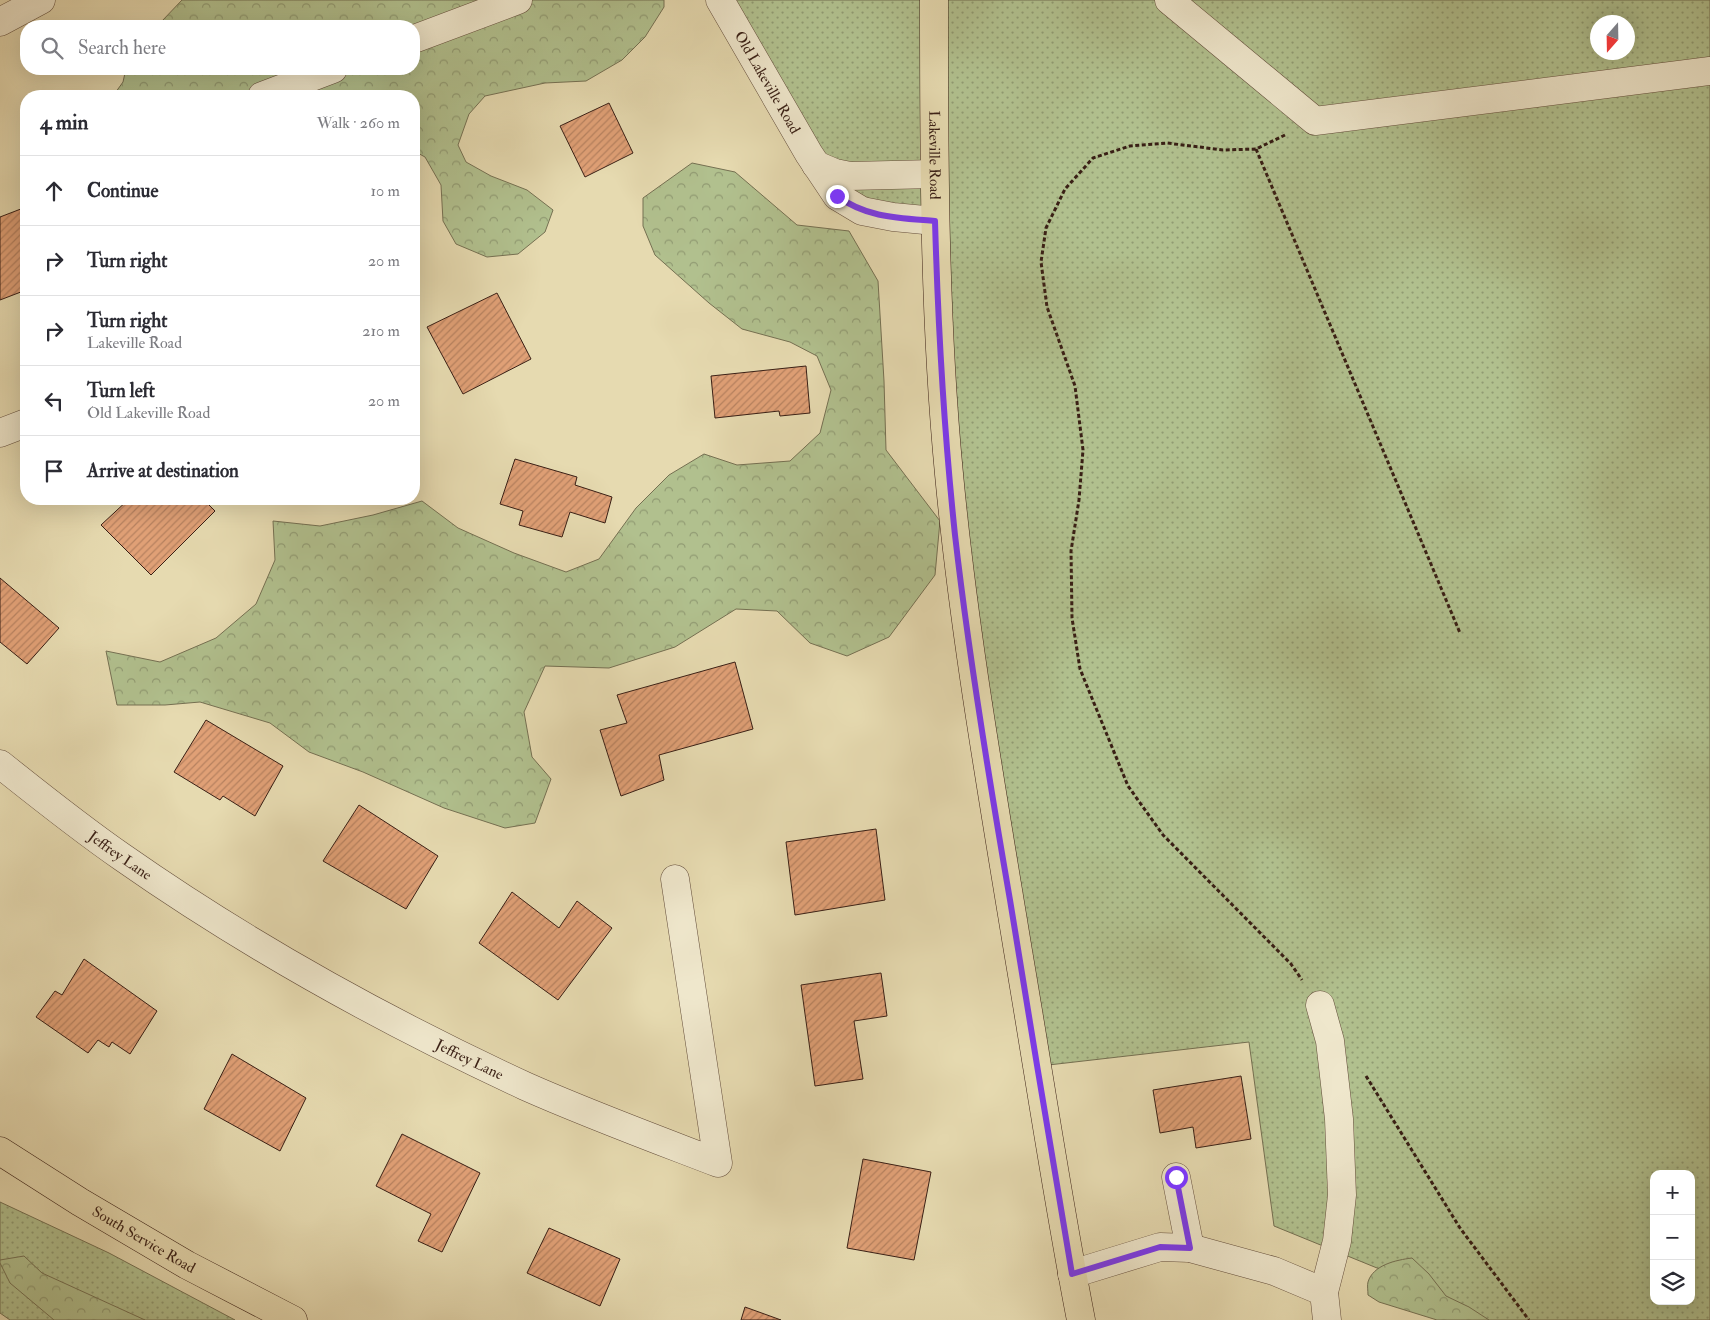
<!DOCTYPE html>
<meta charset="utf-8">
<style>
body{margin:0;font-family:"IM FELL Double Pica",serif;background:#f7f7f7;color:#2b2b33}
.controls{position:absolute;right:15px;bottom:15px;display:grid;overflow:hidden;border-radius:10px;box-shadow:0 5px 20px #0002}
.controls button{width:45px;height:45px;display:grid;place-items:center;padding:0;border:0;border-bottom:1px solid #e1e1e2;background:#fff;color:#2b2b33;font:25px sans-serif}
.compass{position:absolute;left:1590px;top:15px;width:45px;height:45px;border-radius:50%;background:#fff;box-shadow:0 5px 20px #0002;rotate:200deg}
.stop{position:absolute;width:15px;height:15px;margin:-11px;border:4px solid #7c3aed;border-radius:50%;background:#fff}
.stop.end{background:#7c3aed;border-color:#fff;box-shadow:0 1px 5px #0008}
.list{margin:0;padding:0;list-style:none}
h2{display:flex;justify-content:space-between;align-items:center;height:65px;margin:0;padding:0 20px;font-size:21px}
h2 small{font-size:16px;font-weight:400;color:#7c7c81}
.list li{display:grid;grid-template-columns:32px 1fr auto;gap:15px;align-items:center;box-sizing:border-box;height:70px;padding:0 20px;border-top:1px solid #e1e1e2}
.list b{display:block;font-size:19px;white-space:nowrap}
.list p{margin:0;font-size:16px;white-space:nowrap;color:#7c7c81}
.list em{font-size:16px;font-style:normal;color:#7c7c81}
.icon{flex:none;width:28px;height:28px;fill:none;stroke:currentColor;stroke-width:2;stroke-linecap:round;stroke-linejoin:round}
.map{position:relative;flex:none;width:1710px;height:1320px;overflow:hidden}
.search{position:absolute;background:#fff;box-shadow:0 5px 20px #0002;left:20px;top:20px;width:400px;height:55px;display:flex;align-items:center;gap:12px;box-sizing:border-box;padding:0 18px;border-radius:20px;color:#7c7c81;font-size:19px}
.panel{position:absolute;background:#fff;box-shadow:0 5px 20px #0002;left:20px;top:90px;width:400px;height:415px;border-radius:20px}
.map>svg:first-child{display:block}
</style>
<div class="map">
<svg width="1710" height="1320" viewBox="0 0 1710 1320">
<defs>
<pattern id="grass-dots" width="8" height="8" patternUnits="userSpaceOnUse" patternTransform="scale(1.25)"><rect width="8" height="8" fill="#b1c08e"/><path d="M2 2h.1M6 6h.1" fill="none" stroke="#919b73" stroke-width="1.8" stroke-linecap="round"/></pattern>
<pattern id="forest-crowns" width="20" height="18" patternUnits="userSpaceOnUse" patternTransform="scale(1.25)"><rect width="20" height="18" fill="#b1c08e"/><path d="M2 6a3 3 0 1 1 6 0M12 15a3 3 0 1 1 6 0" fill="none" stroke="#919b73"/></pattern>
<pattern id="building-hatch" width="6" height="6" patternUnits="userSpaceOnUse" patternTransform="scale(1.25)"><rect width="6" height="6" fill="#e0a076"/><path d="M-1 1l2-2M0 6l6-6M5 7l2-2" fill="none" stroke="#b78260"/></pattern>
</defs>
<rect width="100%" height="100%" fill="#e6dab0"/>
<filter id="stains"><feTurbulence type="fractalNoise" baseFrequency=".004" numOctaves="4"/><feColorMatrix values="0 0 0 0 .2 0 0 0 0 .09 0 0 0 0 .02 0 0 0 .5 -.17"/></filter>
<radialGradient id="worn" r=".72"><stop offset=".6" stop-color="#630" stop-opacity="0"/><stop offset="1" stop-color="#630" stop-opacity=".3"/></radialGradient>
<!-- grass -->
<path fill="url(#grass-dots)" stroke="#757052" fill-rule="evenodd" d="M727,0H1710V1320H1451L1404,1279L1274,1226L1249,1042L1031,1067L928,214L846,197ZM1598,22H1628V52H1598ZM1654,1174H1691V1301H1654Z
M0,1202L109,1253L235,1320H10L0,1313Z"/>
<!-- forest -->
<path fill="url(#forest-crowns)" stroke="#757052" d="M182,0H664V7L645,37L622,60L586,81L545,83L485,96L469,114L458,145L466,162L491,176L527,190L553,210L545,232L518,254L487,257L456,244L443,221L441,185L425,157L414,151V96H113L123,82L125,73L112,72L102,69H414V26H151L162,21Z
M692,163L735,172L797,225L849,231L878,281L884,381L886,450L940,521L935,575L889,637L847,656L810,643L777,611L736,609L675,647L609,668L545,666L524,712L532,757L551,779L535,823L505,828L444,808L363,772L309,752L270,723L200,702L165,705H117L106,651L160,662L216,638L256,604L275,560L273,521L320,526L373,515L422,501L458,528L514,553L566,572L599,559L636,508L669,475L704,454L737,465L790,461L820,433L831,390L817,356L790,342L742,329L709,303L655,255L643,226V198Z
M24,1256L42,1273L145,1320H54L10,1283L0,1263V1260Z
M1412,1258L1429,1274L1446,1296L1469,1307L1489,1320H1437L1379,1302L1368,1295C1368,1291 1367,1285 1368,1282C1373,1265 1396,1260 1412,1258Z"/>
<!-- building -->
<path fill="url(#building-hatch)" stroke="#391f15" d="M609,103L633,153L585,177L560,126Z
M26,207V290L0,300V217Z
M497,293L531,359L463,394L427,327Z
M806,366L810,413L780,416L779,411L715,418L711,376Z
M515,459L577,477L575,485L612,497L605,523L570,512L562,537L519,525L523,511L500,504Z
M129,499H203L215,511L151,575L101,525Z
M0,578L59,628L27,664L0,642Z
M735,662L753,729L659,755L664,780L621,796L600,730L627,723L617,695Z
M206,720L283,766L255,816L223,796L220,800L174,772Z
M359,805L438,856L406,909L323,861Z
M876,829L885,900L795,915L786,842Z
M512,892L559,928L577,901L612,928L558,1000L479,943Z
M84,959L157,1011L130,1054L112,1042L109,1047L98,1040L88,1053L36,1017L55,991L62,995Z
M881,973L887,1016L854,1021L863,1079L815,1086L801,985Z
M232,1054L306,1098L280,1151L204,1109Z
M1241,1076L1251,1139L1196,1148L1193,1127L1160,1133L1153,1090Z
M402,1134L480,1173L442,1252L418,1241L431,1214L376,1186Z
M863,1159L931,1172L914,1260L847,1248Z
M549,1228L620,1259L600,1306L527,1273Z
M745,1307L781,1320H741Z"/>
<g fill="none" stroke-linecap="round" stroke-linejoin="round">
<defs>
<g id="minor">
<path id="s1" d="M720,0L809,154L837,196L862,211L893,217L935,221"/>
<path d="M1169,0L1315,121L1710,71"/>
<path d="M0,22L41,0"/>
<path d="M414,39L518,0"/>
<path d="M262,96L333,69"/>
<path d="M816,165L835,173L850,176L934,174"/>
<path d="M0,433L26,423"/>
<path id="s2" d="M0,764C40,796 80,828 122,857C249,946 385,1021 525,1086C588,1114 653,1138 718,1163L675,879"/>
<path d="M1320,1005L1330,1041L1339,1119L1342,1195L1337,1241L1324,1292L1327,1320"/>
<path d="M1176,1177L1190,1248"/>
<path d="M1072,1274L1160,1247L1190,1248L1274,1271L1324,1292"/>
</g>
<g id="major">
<path id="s3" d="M934,0C934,158 934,317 949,474C964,634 992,792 1018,951C1039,1074 1057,1197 1081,1320"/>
<path id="s4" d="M0,1151L80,1202L187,1265L293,1320"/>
</g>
</defs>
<!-- minor casing -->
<use href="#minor" stroke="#644e3c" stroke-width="29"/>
<!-- major casing -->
<use href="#major" stroke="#391f15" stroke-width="29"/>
<!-- path -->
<path stroke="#391f15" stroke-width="3" stroke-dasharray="4 2.5" stroke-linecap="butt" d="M1285,135L1256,149L1223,150L1167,143L1130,146L1093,158L1065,189L1046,228L1041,262L1047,307L1075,386L1083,450L1079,500L1071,551L1072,618L1080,669L1128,786L1163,835L1291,964L1302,980
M1256,149L1460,633
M1366,1076L1460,1228L1529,1320"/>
<!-- minor -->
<use href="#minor" stroke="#efe7cc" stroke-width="28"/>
<!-- major -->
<use href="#major" stroke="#e6dab0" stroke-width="28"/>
</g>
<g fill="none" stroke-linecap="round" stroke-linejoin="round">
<!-- route -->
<path stroke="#7c3aed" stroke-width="6" d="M837,196C867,218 899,218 935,221C938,326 944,431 955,535C969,658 989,779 1010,900C1030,1025 1051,1149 1072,1274L1160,1247L1190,1248L1176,1177"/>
</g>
<g text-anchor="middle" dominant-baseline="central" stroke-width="5" stroke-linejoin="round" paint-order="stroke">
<!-- street labels -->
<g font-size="15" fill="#391f15" stroke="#efe7cc">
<text stroke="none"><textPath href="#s1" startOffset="95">Old Lakeville Road</textPath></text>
<text stroke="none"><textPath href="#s3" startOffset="155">Lakeville Road</textPath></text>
<text stroke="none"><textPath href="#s2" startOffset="151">Jeffrey Lane</textPath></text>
<text stroke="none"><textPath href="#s2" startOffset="556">Jeffrey Lane</textPath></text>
<text stroke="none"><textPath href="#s4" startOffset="169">South Service Road</textPath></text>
</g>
</g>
<rect width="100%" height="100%" filter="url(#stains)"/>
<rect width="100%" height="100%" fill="url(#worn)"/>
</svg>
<div class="controls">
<button>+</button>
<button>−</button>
<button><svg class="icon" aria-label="layers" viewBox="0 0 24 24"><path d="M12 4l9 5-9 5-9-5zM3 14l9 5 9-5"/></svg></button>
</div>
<svg class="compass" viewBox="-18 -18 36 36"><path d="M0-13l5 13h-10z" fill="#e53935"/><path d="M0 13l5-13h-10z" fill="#7c7c81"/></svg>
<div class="stop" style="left:1176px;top:1177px"></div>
<div class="stop end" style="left:837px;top:196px"></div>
<div class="search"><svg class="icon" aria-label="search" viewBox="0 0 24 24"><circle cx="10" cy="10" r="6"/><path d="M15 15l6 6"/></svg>Search here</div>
<section class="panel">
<h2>4 min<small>Walk · 260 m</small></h2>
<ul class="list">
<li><svg class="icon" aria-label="ahead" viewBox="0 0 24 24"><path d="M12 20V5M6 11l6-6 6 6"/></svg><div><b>Continue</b></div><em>10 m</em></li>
<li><svg class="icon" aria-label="right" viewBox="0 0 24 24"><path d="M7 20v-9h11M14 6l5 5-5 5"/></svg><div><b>Turn right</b></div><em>20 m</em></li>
<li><svg class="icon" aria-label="right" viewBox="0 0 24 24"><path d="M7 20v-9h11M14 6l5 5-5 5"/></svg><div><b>Turn right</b><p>Lakeville Road</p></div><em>210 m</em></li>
<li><svg class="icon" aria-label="left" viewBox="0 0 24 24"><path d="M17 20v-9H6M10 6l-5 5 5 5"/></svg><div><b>Turn left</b><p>Old Lakeville Road</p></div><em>20 m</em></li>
<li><svg class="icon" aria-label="arrive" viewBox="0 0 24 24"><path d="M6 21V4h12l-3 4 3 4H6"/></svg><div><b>Arrive at destination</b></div></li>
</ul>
</section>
</div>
